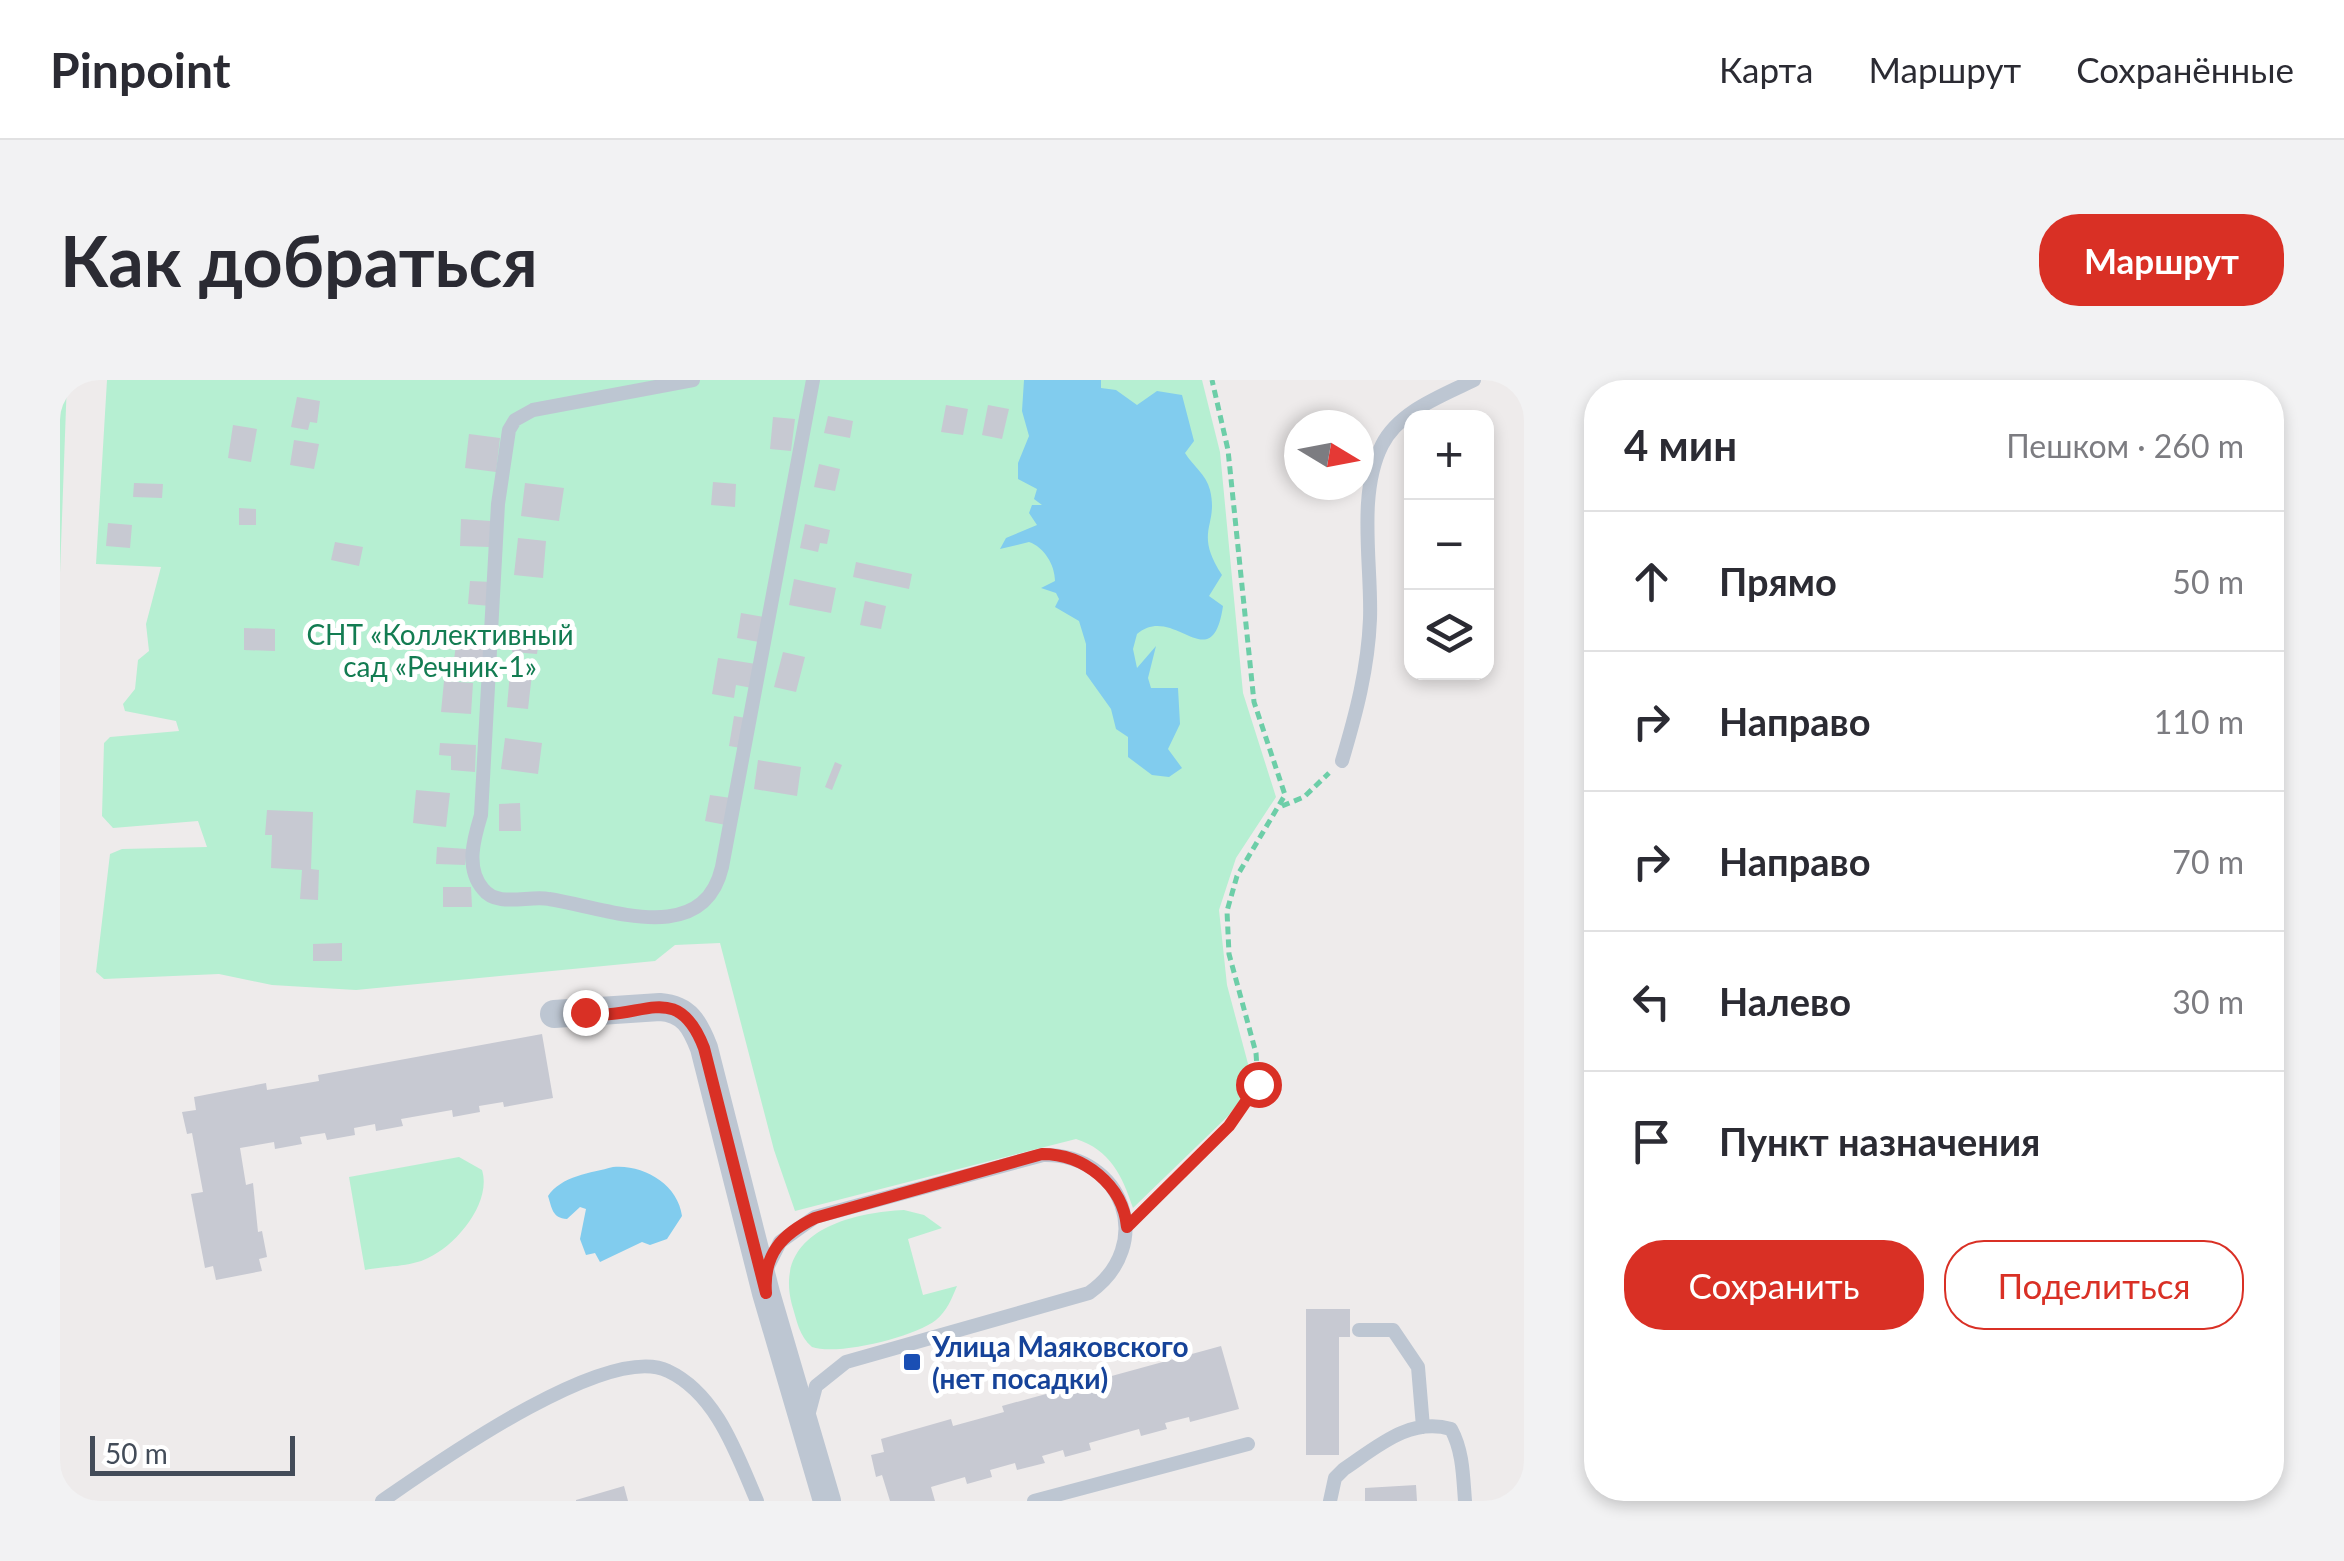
<!DOCTYPE html>
<html lang="ru">
<meta charset="utf-8">
<style>
body{margin:0;font-family:Lato,sans-serif;background:#f2f2f3;color:#2b2b33}
.controls{position:absolute;right:30px;top:30px;display:grid;overflow:hidden;border-radius:20px;box-shadow:0 5px 15px #0003}
.controls button{width:90px;height:90px;display:grid;place-items:center;padding:0;border:0;border-bottom:2px solid #e1e1e2;background:#fff;color:#2b2b33;font:50px sans-serif}
.compass{position:absolute;left:1224px;top:30px;width:90px;height:90px;border-radius:50%;background:#fff;box-shadow:0 5px 15px #0003;rotate:100deg}
.scale{position:absolute;left:30px;bottom:25px;width:205px;box-sizing:border-box;padding-left:10px;border:5px solid #434c59;border-top:0;font-size:28px;line-height:35px;white-space:nowrap;color:#434c59;-webkit-text-stroke:8px #fff;paint-order:stroke}
.stop{position:absolute;width:30px;height:30px;margin:-22px;border:8px solid #d93025;border-radius:50%;background:#fff}
.stop.end{background:#d93025;border-color:#fff;box-shadow:0 2px 10px #0008}
.list{margin:0;padding:0;list-style:none}
h2{display:flex;justify-content:space-between;align-items:center;height:130px;margin:0;padding:0 40px;font-size:42px}
h2 small{font-size:32px;font-weight:400;color:#7c7c81}
.list li{display:grid;grid-template-columns:65px 1fr auto;gap:30px;align-items:center;box-sizing:border-box;height:140px;padding:0 40px;border-top:2px solid #e1e1e2}
.list b{display:block;font-size:38px;white-space:nowrap}
.list em{font-size:32px;font-style:normal;color:#7c7c81}
.actions{display:flex;gap:20px;padding:30px 40px}
.actions a{flex:1;padding:22px 0;border:2px solid #d93025;border-radius:40px;text-align:center;font-size:35px;color:#d93025}
.actions .main{background:#d93025;color:#fff}
.icon{flex:none;width:55px;height:55px;fill:none;stroke:currentColor;stroke-width:2;stroke-linecap:round;stroke-linejoin:round}
.map{position:relative;flex:none;width:1464px;height:1121px;overflow:hidden;border-radius:40px}
header{display:flex;align-items:center;gap:60px;box-sizing:border-box;height:140px;padding:0 50px;background:#fff;border-bottom:2px solid #e1e1e2}
header strong{font-size:48px}
nav{display:flex;gap:55px;margin-inline-start:auto;font-size:35px}
.intro{display:flex;align-items:center;justify-content:space-between;box-sizing:border-box;height:240px;padding:0 60px}
h1{margin:0;font-size:70px}
.button{padding:25px 45px;border-radius:40px;background:#d93025;color:#fff;font-size:35px;font-weight:700}
main{display:flex;gap:60px;padding:0 60px}
aside{flex:1;background:#fff;border-radius:40px;box-shadow:0 5px 15px #0003}
.map>svg:first-child{display:block}
</style>
<header>
<strong>Pinpoint</strong>
<nav><a>Карта</a><a>Маршрут</a><a>Сохранённые</a></nav>
</header>
<div class="intro"><h1>Как добраться</h1><a class="button">Маршрут</a></div>
<main>
<div class="map">
<svg width="1464" height="1121" viewBox="0 0 1464 1121">
<rect width="100%" height="100%" fill="#eeebeb"/>
<!-- green -->
<path fill="#b6efd2" d="M0,0H7L0,193Z
M47,0H1142L1160,72L1183,313L1216,417L1176,478L1159,530L1167,605L1191,695L1187,712L1168,736L1073,828C1062,795 1050,770 1016,759L735,831L714,770L660,563L615,565L595,581L296,610L212,605L159,594L44,599L36,592L50,474L62,469L147,467L138,441L53,448L42,436L44,363L50,357L119,351L116,341L65,331L63,324L75,309L78,280L89,271L86,244L101,187L36,184Z
M399,777L422,790C432,822 397,865 368,878C351,887 324,886 305,890L289,797Z
M844,830L864,835L882,848L848,859L863,915L897,906C892,918 887,931 876,940C854,957 778,976 752,967C739,956 737,941 732,925C713,853 787,833 844,830Z"/>
<!-- water -->
<path fill="#81ccee" d="M964,0H1041V8L1056,10L1077,25L1097,11L1122,15L1134,61L1125,73C1133,86 1146,94 1150,110C1159,147 1133,150 1162,195L1149,216L1163,226C1152,301 1114,222 1077,254L1073,269L1077,288L1096,266L1088,298L1091,308H1118L1120,344L1108,369L1122,388L1109,397L1092,395L1068,377V357L1056,349L1051,329L1026,294V264L1019,241L995,227L999,219L996,213L981,208L995,201C995,185 984,167 969,162L940,169L946,158L977,145L969,133L972,125H982L974,119L977,109L958,99V83L969,56L962,31Z
M553,787C583,784 618,804 622,836L607,859L590,865L582,862L540,882L535,873L526,875L520,859L526,829L520,827L507,839C492,838 492,828 488,816C501,796 531,793 553,787Z"/>
<!-- building -->
<path fill="#c7c9d2" d="M237,17L260,21L257,43L250,42L248,50L231,47Z
M886,25L908,29L903,55L881,52Z
M928,25L949,29L942,59L922,55Z
M768,36L793,41L790,58L764,53Z
M713,37L735,39L731,71L710,69Z
M173,45L197,49L191,82L168,78Z
M409,54L440,58L436,92L405,88Z
M234,60L259,64L254,89L230,85Z
M759,84L780,89L775,111L754,107Z
M653,102L676,104L675,127L651,125Z
M74,103L103,104L102,118L73,117Z
M465,103L504,108L499,141L461,136Z
M179,128L196,129V145H179Z
M401,139L431,141L429,167L400,166Z
M48,143L72,145L70,168L46,166Z
M745,144L770,150L767,164L760,163L758,172L740,168Z
M458,158L486,161L483,198L454,195Z
M275,162L303,167L299,186L271,180Z
M796,182L852,194L849,209L793,197Z
M734,199L776,208L771,233L729,225Z
M410,201L432,202L430,226L408,224Z
M805,221L826,226L821,249L800,245Z
M681,233L704,237L699,262L677,258Z
M184,248L215,249V271L184,270Z
M455,248L480,251L477,274L452,272Z
M396,264L428,268L425,285L394,280Z
M723,272L745,277L736,312L714,307Z
M658,278L696,284L692,308L676,305L674,318L652,314Z
M450,292L472,294L468,329L447,327Z
M384,301L413,303L411,334L381,332Z
M674,336L686,338L681,368L669,366Z
M445,358L482,363L478,394L441,389Z
M380,363L416,365L415,392L391,390V376L379,375Z
M698,380L741,387L737,416L694,409Z
M775,382L782,385L772,410L765,407Z
M356,410L390,413L386,447L353,443Z
M650,415L671,418L666,445L645,441Z
M460,423L461,451H439V424Z
M207,430L253,432L251,489L259,490L258,520L240,519L242,490L211,488L212,455H205Z
M377,467L407,469L405,485L376,484Z
M383,507H411L412,527H383Z
M282,563V581H253V564Z
M482,654L493,718L444,727L443,722L419,726L420,732L393,737L392,730L341,739L343,746L316,751L315,744L294,748L295,755L267,760L265,753L240,757L242,764L215,769L214,762L180,768L186,805L193,803L198,852L202,851L207,877L199,879L202,891L156,900L153,886L145,888L131,814L143,812L132,753L127,754L122,732L136,730L134,717L206,703L207,710L259,701L258,695Z
M1246,929H1290V957H1279V1075H1246Z
M1161,966L1179,1029L1130,1042L1129,1037L1105,1043L1107,1049L1081,1056L1079,1049L1029,1063L1031,1070L1005,1077L1003,1070L982,1076L985,1083L957,1090L955,1083L930,1090L932,1097L907,1104L905,1097L871,1107L875,1121H830L822,1095L816,1097L811,1075L824,1072L821,1059L891,1039L893,1046L944,1032L942,1026Z
M1356,1105L1357,1121H1305V1108Z
M564,1106L568,1121H516V1120Z"/>
<g fill="none" stroke-linecap="round" stroke-linejoin="round">
<!-- path -->
<path stroke="#6dcea8" stroke-width="5" stroke-dasharray="8 5" stroke-linecap="butt" d="M1222,426L1244,417L1269,393
M1083,831L1169,746L1198,703L1196,673L1169,574L1167,531L1177,496L1225,415L1194,322L1168,70L1152,0"/>
<!-- lane -->
<path stroke="#bdc6d2" stroke-width="14" d="M633,0L473,30L455,40L449,50L438,124L421,435C414,458 405,488 423,509C437,528 469,515 489,519C547,528 643,569 662,487L753,0
M1282,381C1296,334 1308,289 1310,239C1312,186 1297,114 1322,65C1339,31 1382,16 1414,0
M705,892L720,862L755,837L983,775C1063,773 1097,865 1029,913L786,982L756,1006L748,1036
M1299,950H1333L1358,987L1363,1047
M322,1121C374,1085 548,961 608,991C657,1014 677,1075 697,1121
M974,1121L1188,1064
M1270,1121L1275,1098L1284,1089C1317,1067 1349,1037 1391,1049C1403,1071 1403,1096 1405,1121"/>
<!-- street -->
<path stroke="#bdc6d2" stroke-width="28" d="M494,634L600,627C627,629 635,645 644,668L706,913L767,1121"/>
</g>
<g fill="none" stroke-linecap="round" stroke-linejoin="round">
<!-- route -->
<path stroke="#d93025" stroke-width="12" d="M525,632C577,645 616,595 644,668L706,913C703,874 722,854 755,838L982,774C1024,774 1063,805 1067,847L1169,746L1198,704"/>
</g>
<!-- markers -->
<rect fill="#1a4fb4" stroke="#fff" stroke-width="4" x="842" y="972" width="20" height="20" rx="5"/>
<g text-anchor="middle" dominant-baseline="central" stroke-width="10" stroke-linejoin="round" paint-order="stroke">
<!-- park labels -->
<g font-size="28" fill="#137c52" stroke="#fff">
<text x="380" y="254">СНТ «Коллективный<tspan x="380" dy="32">сад «Речник-1»</tspan></text>
</g>
<!-- transit labels -->
<g font-size="28" font-weight="bold" fill="#164399" stroke="#fff" text-anchor="start">
<text x="872" y="966">Улица Маяковского<tspan x="872" dy="32">(нет посадки)</tspan></text>
</g>
</g>
</svg>
<div class="controls">
<button>+</button>
<button>−</button>
<button><svg class="icon" aria-label="layers" viewBox="0 0 24 24"><path d="M12 4l9 5-9 5-9-5zM3 14l9 5 9-5"/></svg></button>
</div>
<svg class="compass" viewBox="-18 -18 36 36"><path d="M0-13l5 13h-10z" fill="#e53935"/><path d="M0 13l5-13h-10z" fill="#7c7c81"/></svg>
<div class="scale">50 m</div>
<div class="stop" style="left:1198px;top:704px"></div>
<div class="stop end" style="left:525px;top:632px"></div>
</div>
<aside>
<h2>4 мин<small>Пешком · 260 m</small></h2>
<ul class="list">
<li><svg class="icon" aria-label="ahead" viewBox="0 0 24 24"><path d="M12 20V5M6 11l6-6 6 6"/></svg><div><b>Прямо</b></div><em>50 m</em></li>
<li><svg class="icon" aria-label="right" viewBox="0 0 24 24"><path d="M7 20v-9h11M14 6l5 5-5 5"/></svg><div><b>Направо</b></div><em>110 m</em></li>
<li><svg class="icon" aria-label="right" viewBox="0 0 24 24"><path d="M7 20v-9h11M14 6l5 5-5 5"/></svg><div><b>Направо</b></div><em>70 m</em></li>
<li><svg class="icon" aria-label="left" viewBox="0 0 24 24"><path d="M17 20v-9H6M10 6l-5 5 5 5"/></svg><div><b>Налево</b></div><em>30 m</em></li>
<li><svg class="icon" aria-label="arrive" viewBox="0 0 24 24"><path d="M6 21V4h12l-3 4 3 4H6"/></svg><div><b>Пункт назначения</b></div></li>
</ul>
<div class="actions"><a class="main">Сохранить</a><a>Поделиться</a></div>
</aside>
</main>
